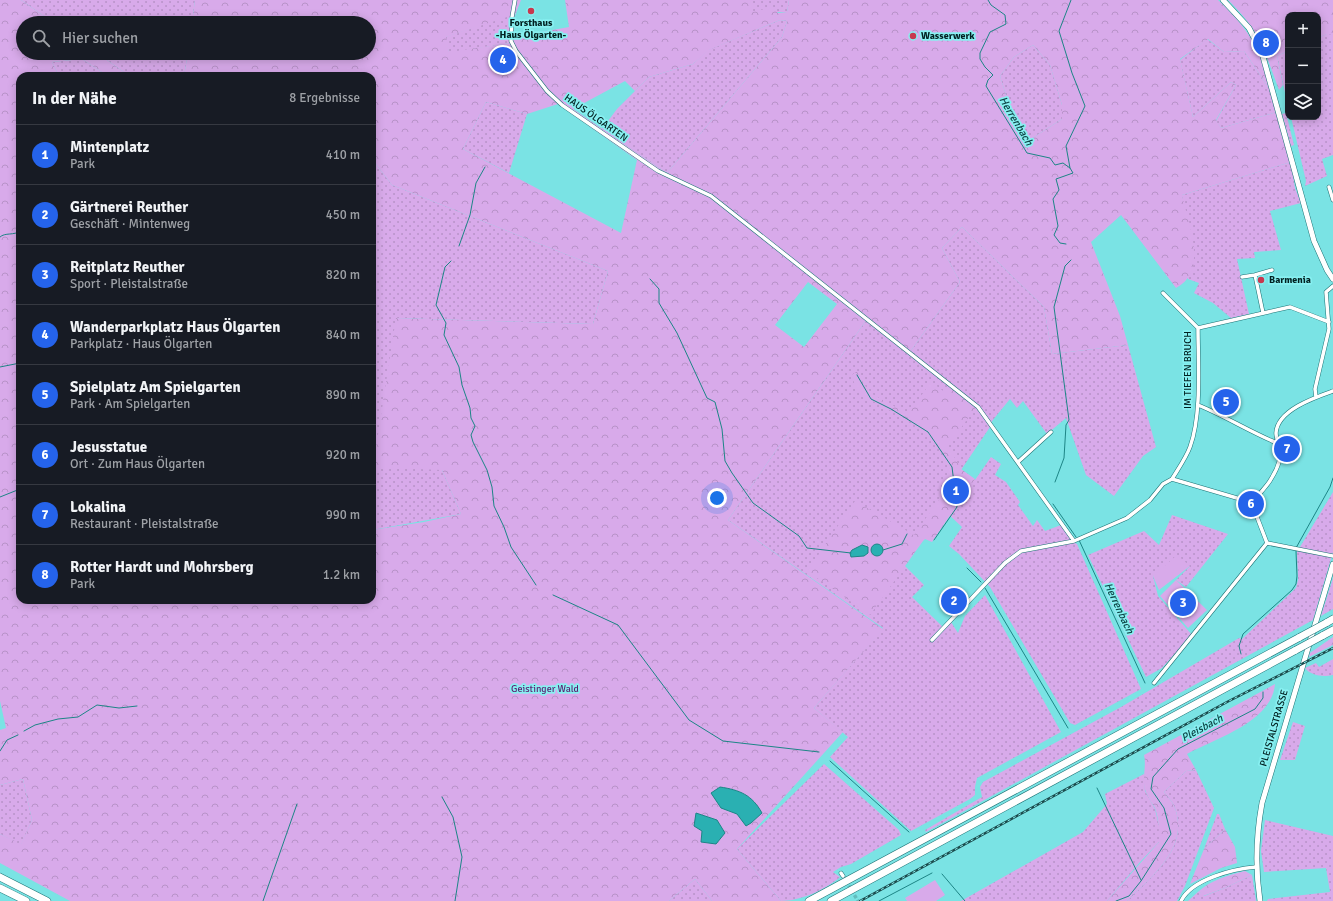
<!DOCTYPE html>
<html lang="de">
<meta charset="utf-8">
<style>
body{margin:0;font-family:Signika,sans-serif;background:#20242c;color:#f1f3f6}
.controls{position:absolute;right:12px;top:12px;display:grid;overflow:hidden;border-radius:8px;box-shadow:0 2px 10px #0003}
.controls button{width:36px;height:36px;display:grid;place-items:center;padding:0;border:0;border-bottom:1px solid #363941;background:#171b24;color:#f1f3f6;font:20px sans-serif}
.you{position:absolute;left:717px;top:498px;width:14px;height:14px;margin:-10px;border:3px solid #fff;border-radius:50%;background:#1a73e8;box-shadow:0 0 0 6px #1a73e833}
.badge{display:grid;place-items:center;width:26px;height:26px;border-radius:50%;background:#2563eb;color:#fff;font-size:13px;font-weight:700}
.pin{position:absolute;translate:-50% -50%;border:2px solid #fff;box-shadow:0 1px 4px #0006}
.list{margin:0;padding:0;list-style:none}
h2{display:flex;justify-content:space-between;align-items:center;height:52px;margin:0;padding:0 16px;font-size:17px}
h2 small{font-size:13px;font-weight:400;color:#9ea1a6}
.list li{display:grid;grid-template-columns:26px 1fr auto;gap:12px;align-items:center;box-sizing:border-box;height:60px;padding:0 16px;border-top:1px solid #363941}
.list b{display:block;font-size:15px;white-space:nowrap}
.list p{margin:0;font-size:13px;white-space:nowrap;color:#9ea1a6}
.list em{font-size:13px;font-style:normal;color:#9ea1a6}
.icon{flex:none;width:22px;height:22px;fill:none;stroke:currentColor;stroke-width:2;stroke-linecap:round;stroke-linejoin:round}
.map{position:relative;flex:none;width:1333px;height:901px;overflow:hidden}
.search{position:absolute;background:#171b24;box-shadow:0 2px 10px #0003;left:16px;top:16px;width:360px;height:44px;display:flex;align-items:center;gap:10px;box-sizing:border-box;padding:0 14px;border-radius:22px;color:#9ea1a6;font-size:15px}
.panel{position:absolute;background:#171b24;box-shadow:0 2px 10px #0003;left:16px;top:72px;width:360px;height:532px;border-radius:12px}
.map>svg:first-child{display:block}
</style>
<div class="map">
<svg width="1333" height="901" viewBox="0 0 1333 901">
<defs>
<pattern id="grass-dots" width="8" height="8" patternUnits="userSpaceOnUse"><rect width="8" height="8" fill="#d8aaea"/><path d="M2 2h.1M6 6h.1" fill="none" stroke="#b892c8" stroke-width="1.8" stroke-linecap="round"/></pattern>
<pattern id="forest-crowns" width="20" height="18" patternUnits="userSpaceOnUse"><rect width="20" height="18" fill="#d8aaea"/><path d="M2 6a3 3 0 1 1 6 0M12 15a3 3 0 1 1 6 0" fill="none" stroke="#b892c8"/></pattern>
</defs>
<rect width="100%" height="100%" fill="#7ae3e4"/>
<!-- grass -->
<path fill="url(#grass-dots)" d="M21,0H195L192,23H54Z
M752,0H789L787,12H751Z
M510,15V43L449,53L445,37Z
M780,20L787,21L782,37L667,173L602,129L617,109L649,77L693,64L708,50Z
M1333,31V155L1322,159L1327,176L1305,186L1306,181L1291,117H1318V38Z
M1207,39L1224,52L1244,51L1268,87L1271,86L1277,112L1221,128L1216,121L1236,85L1231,82L1193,117L1180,60Z
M1033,45L1050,65L1062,105V119L1028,141L1009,105L1000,76L1014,57Z
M1288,51V106L1277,56Z
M97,53H188L184,76L128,75Z
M82,59L108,76H59L52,62Z
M486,102L527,114L509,173L463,149Z
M1286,113L1294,145L1291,146L1282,114Z
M372,159L392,185L608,271L593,324L396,318L442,470L461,514L372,530Z
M1291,162L1295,188L1301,203L1270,211L1281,250L1254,252L1255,258L1237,259L1249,314L1231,318L1213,303L1194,293L1199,283L1188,279L1182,195Z
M962,227L1044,307L1052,354L1128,345L1156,447L1143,456L1114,496L1086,475L1066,418L1047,434L1023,401L1017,408L1010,399L992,421L990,427L961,470L975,480L991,457L1001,464L995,475L1006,482L1020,502L1018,505L1033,526L1037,520L1045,531L1061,525L1073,542L1077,544L1141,689L1075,725L1070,723L990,587L959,554L949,546L962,527L945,511L903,564L924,585L912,597L945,629L951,622L958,633L965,616L985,595L1061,732L977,778L975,787V795L970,799L911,831L830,757L848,737L814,708L883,628L728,520L867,319L910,352L960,282L942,248Z
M1333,492V552L1313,620L926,832L925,830L982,797L980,787L983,782L1121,707L1239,638L1242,639L1296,588L1298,580L1297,552Z
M1172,515L1228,534L1186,587L1176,580L1190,566L1153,576L1158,596L1192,635L1162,668L1146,677L1088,555L1144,531L1159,545Z
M1333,578V609L1321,616Z
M1333,659V675C1324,677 1311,676 1305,668L1316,663L1319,667Z
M1293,722L1305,726L1295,760H1280Z
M824,764L899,830L901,835L851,864L841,867L833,872L840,877C825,890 800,901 781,901L737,849Z
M1196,770L1214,808L1185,886L1177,901H1127C1153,875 1189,848 1175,808C1173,802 1168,797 1164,792L1186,771Z
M1144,774L1145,791L1155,809L1159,826V842L1140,862L1107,901H961L1083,832L1107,804L1105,794Z
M23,779L32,820L21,845L0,834V785Z
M1217,814H1219L1225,829L1204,849Z
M1265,820L1333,836V901H1267L1268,899L1330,892L1326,868L1264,872L1261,851Z
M1252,875L1256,901H1188L1199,891L1204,896L1225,888Z
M695,879L712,901H669Z"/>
<!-- forest -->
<path fill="url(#forest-crowns)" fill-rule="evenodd" d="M0,0H21L54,23H23V53H97L128,75L133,76H108L82,59L52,62L59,76H20V600H372V530L424,522L461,514L442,470L373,467L396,318L593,324L608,271L392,185L372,159V76H184L188,53H369V23H192L195,0H521L514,18V37L569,27L565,0H752V12L773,7L778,13L787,12L789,0H1218C1249,29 1258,46 1271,86L1268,87L1244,51L1224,52L1208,39L1180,59L1193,117L1231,82L1236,85L1216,120L1221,128L1277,112L1291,162L1182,195C1188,223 1209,271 1176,288L1121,215L1091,242L1120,316L1128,345L1052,354L1044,307L962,227L942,248L960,282L910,352L867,319L728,520L883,629L814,708L843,732L737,849L781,901H712L695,879L669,901H70L0,863V834L21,844L32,820L23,779L0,785V730L6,728L0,701ZM510,16V43L449,52L446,37ZM780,20L787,21L782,37L667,173L573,109L625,81L635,91L649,77L693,64L709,50ZM1033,45L1050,65L1062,105V119L1028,141L1009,105L1000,76L1014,57ZM486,102L527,114L558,104L637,160L621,233L463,149ZM808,282L837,304L804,347L775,325ZM720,787C740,793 751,793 762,813L746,826L737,814L721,808L711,793Z
M1228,0H1333V35L1327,34L1318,38V15H1288V51L1277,56L1283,85L1279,90C1264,50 1261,32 1228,0Z
M857,371L865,386L872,394L908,414L931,382L946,393L951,387L976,407L948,446L961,469L975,479L932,542L925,539L923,541L870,615L807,571L855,501L914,535L950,484L948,465L939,448L927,433L919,426L869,399L855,386L852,375Z
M1237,391L1227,416L1215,410L1222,394Z
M1333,637V645L1309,657L1310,653Z
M1275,684C1272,722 1216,738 1187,754L1196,770L1186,771L1164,792C1168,797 1173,802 1175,808C1189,848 1153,875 1127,901H1107L1159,842C1159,831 1159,819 1155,808C1152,803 1148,798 1146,792C1141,780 1147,767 1144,755Z
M1225,829L1235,847L1237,863L1221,868L1190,884L1204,849Z
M1245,871L1252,875L1225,888L1203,896L1199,891C1211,880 1229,875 1245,871Z"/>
<!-- pitch -->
<path fill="#d8aaea" d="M1177,555L1190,566L1159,590L1153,576Z
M1176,580L1207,610L1188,628L1160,596Z
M935,880L945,895L936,901H907L905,898Z"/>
<!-- water -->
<path fill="#2ab0b2" stroke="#1d8586" d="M871 550a6 6 0 1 1 12 0a6 6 0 1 1-12 0Z
M862,545L868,547V553L864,556L851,557L850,553L852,550Z
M720,787C740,790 752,795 762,813L751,823L746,826L737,814L721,808L711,793Z
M696,813L717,820L725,833L716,844L701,842L702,831L694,826Z"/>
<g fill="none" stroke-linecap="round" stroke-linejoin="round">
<!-- stream -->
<path stroke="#1d8586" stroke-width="1" d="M988,0L991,5L1005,15L1006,24L990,32L980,53V59L985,67L993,75L988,80L986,86L1027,153L1050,158L1055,165L1063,163L1070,168L1073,173L1056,179L1059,190L1053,199L1058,226L1054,235L1060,243L1066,244
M1070,168L1066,146L1085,106L1072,73L1059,31L1071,0
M0,237C5,232 14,236 20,231
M459,246L470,215L476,183L485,167
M451,261L445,267L436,305L446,323L444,335L459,367L462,385L470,408L471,418L475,426L471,435L473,442L487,470L492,487L494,506L504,527L511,547L536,585
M650,279L659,289V303L677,333L707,398L715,402L722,429L725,461L732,473L753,503L799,536L807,548L851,553
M0,367L20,363
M857,375L871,399L891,409L928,432L952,467L957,507L934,540
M1055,482L1064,458L1066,425L1069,420L1054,307L1065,266L1071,260
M0,497L20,489
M1053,504L1076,537
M1079,540L1145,683
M1296,548L1330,487L1333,478
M883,550L902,544L907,534
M967,568L981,582
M985,588L1068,728
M553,595L618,625L689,720L723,741L819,752
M1241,654L1239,646L1243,634L1292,590L1296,584L1297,576L1296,551
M24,731L35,725L58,719L78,717L97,705L119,708L137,706
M0,751L7,740L18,735
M830,761L909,832
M1097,788L1141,880
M442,797L453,817L462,857L455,901
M942,874L965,901
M263,901L297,804
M879,901L932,873
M1116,901L1129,896L1141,881L1171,834L1164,808L1151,789L1153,777L1178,749L1255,709L1263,698V692"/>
<!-- street-tunnel -->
<path stroke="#62bcbd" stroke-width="3.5" stroke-dasharray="3.5 2" stroke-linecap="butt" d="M846,881L858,901"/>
<defs>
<path id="street" d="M515,0L512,17L511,41L516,51L547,91L562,105L658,171L711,196L978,407L1074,541L1127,518L1150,500L1163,484L1172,479L1247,501L1255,502
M1329,187L1333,200
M1255,275L1272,270
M1242,277L1255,275L1263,313
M1163,293L1198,328C1198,363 1202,414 1190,447C1186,458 1178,469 1172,479
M1198,328L1290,307L1329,322
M1316,397L1315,389L1329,329L1326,292L1333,286
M1198,405C1225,416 1250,432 1277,443
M1018,462L1051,432
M1267,543L1257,517L1255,502C1258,493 1267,487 1271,479C1275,473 1278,466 1280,459C1284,450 1276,442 1276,433C1277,410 1316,397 1333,391
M1267,543L1333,556
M932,640L1005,563L1021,551L1074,541
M1154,683L1267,543
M841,873L843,876
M1181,901C1192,879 1233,869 1256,867"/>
<path id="secondary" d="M1223,0L1249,28L1262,53L1314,241L1327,270L1333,279
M1260,901C1255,868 1256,836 1262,803L1333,564"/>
<path id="highway" d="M1326,623L1333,619
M1322,636L1333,630
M0,877L47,901
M0,888L26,901
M809,901L1300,637
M831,901L1296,650"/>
</defs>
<!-- street casing -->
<use href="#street" stroke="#1a7173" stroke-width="4.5"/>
<!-- secondary casing -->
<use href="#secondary" stroke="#1a7173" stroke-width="6"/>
<!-- highway casing -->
<use href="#highway" stroke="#1a7173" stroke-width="8"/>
<!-- street -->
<use href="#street" stroke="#fff" stroke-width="3.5"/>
<!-- secondary -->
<use href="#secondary" stroke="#fff" stroke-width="5"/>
<!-- highway -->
<use href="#highway" stroke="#fff" stroke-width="7"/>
<defs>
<path id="rail" d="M860,901L1227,702L1333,648"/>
</defs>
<!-- rail casing -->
<use href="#rail" stroke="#1b4b4c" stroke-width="2.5"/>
<!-- rail -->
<use href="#rail" stroke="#87f0f1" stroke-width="1" stroke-dasharray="3" stroke-linecap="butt"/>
<defs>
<path id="highway-bridge" d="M1300,637L1326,623
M1296,650L1322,636"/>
</defs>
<!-- highway-bridge casing -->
<use href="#highway-bridge" stroke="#1a7173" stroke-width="8" stroke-linecap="butt"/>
<!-- highway-bridge -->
<use href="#highway-bridge" stroke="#fff" stroke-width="7"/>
</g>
<!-- markers -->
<g fill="#c8384e" stroke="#87f0f1" stroke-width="1.5">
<circle cx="531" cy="11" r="4"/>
<circle cx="913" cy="36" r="4"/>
<circle cx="1261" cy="280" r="4"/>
</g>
<g text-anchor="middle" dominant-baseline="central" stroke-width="3.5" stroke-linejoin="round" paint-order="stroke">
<!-- poi labels -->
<g font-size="10" font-weight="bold" fill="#002020" stroke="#87f0f1" text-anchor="start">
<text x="531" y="23" text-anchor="middle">Forsthaus<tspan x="531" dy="12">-Haus Ölgarten-</tspan></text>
<text x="921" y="36">Wasserwerk</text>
<text x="1269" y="280">Barmenia</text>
</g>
<!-- street labels -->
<g font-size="10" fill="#002020" stroke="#87f0f1">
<text transform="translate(596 118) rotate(35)">HAUS ÖLGARTEN</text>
<text transform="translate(1188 370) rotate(-90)">IM TIEFEN BRUCH</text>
<text transform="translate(1274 728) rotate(-74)">PLEISTALSTRASSE</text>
</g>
<!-- park labels -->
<g font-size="10" fill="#5b1e6f" stroke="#87f0f1">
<text x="545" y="689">Geistinger Wald</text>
</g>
<!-- water labels -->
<g font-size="11" font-style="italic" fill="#0e4647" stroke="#87f0f1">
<text transform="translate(1016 121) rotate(59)">Herrenbach</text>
<text transform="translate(1119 608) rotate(65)">Herrenbach</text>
<text transform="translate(1202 728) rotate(-28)">Pleisbach</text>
</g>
</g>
</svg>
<div class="controls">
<button>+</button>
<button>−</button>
<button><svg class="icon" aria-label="layers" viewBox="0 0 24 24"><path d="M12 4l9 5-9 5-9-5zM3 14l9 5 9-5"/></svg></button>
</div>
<div class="you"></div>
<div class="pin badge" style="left:956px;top:491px">1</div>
<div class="pin badge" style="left:954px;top:601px">2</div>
<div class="pin badge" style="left:1183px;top:603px">3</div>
<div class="pin badge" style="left:503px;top:60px">4</div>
<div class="pin badge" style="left:1226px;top:402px">5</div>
<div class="pin badge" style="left:1251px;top:504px">6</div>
<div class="pin badge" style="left:1287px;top:449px">7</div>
<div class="pin badge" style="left:1266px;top:43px">8</div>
<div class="search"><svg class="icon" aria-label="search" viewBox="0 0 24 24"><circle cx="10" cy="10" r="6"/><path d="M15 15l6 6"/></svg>Hier suchen</div>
<section class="panel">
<h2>In der Nähe<small>8 Ergebnisse</small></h2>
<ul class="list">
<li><span class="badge">1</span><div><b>Mintenplatz</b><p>Park</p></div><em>410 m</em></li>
<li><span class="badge">2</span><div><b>Gärtnerei Reuther</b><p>Geschäft · Mintenweg</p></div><em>450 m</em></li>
<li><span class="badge">3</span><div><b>Reitplatz Reuther</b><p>Sport · Pleistalstraße</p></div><em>820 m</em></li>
<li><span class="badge">4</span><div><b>Wanderparkplatz Haus Ölgarten</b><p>Parkplatz · Haus Ölgarten</p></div><em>840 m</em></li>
<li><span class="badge">5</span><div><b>Spielplatz Am Spielgarten</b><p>Park · Am Spielgarten</p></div><em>890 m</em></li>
<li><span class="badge">6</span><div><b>Jesusstatue</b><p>Ort · Zum Haus Ölgarten</p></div><em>920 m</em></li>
<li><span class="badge">7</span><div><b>Lokalina</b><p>Restaurant · Pleistalstraße</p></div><em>990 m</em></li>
<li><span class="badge">8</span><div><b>Rotter Hardt und Mohrsberg</b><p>Park</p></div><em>1.2 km</em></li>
</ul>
</section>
</div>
